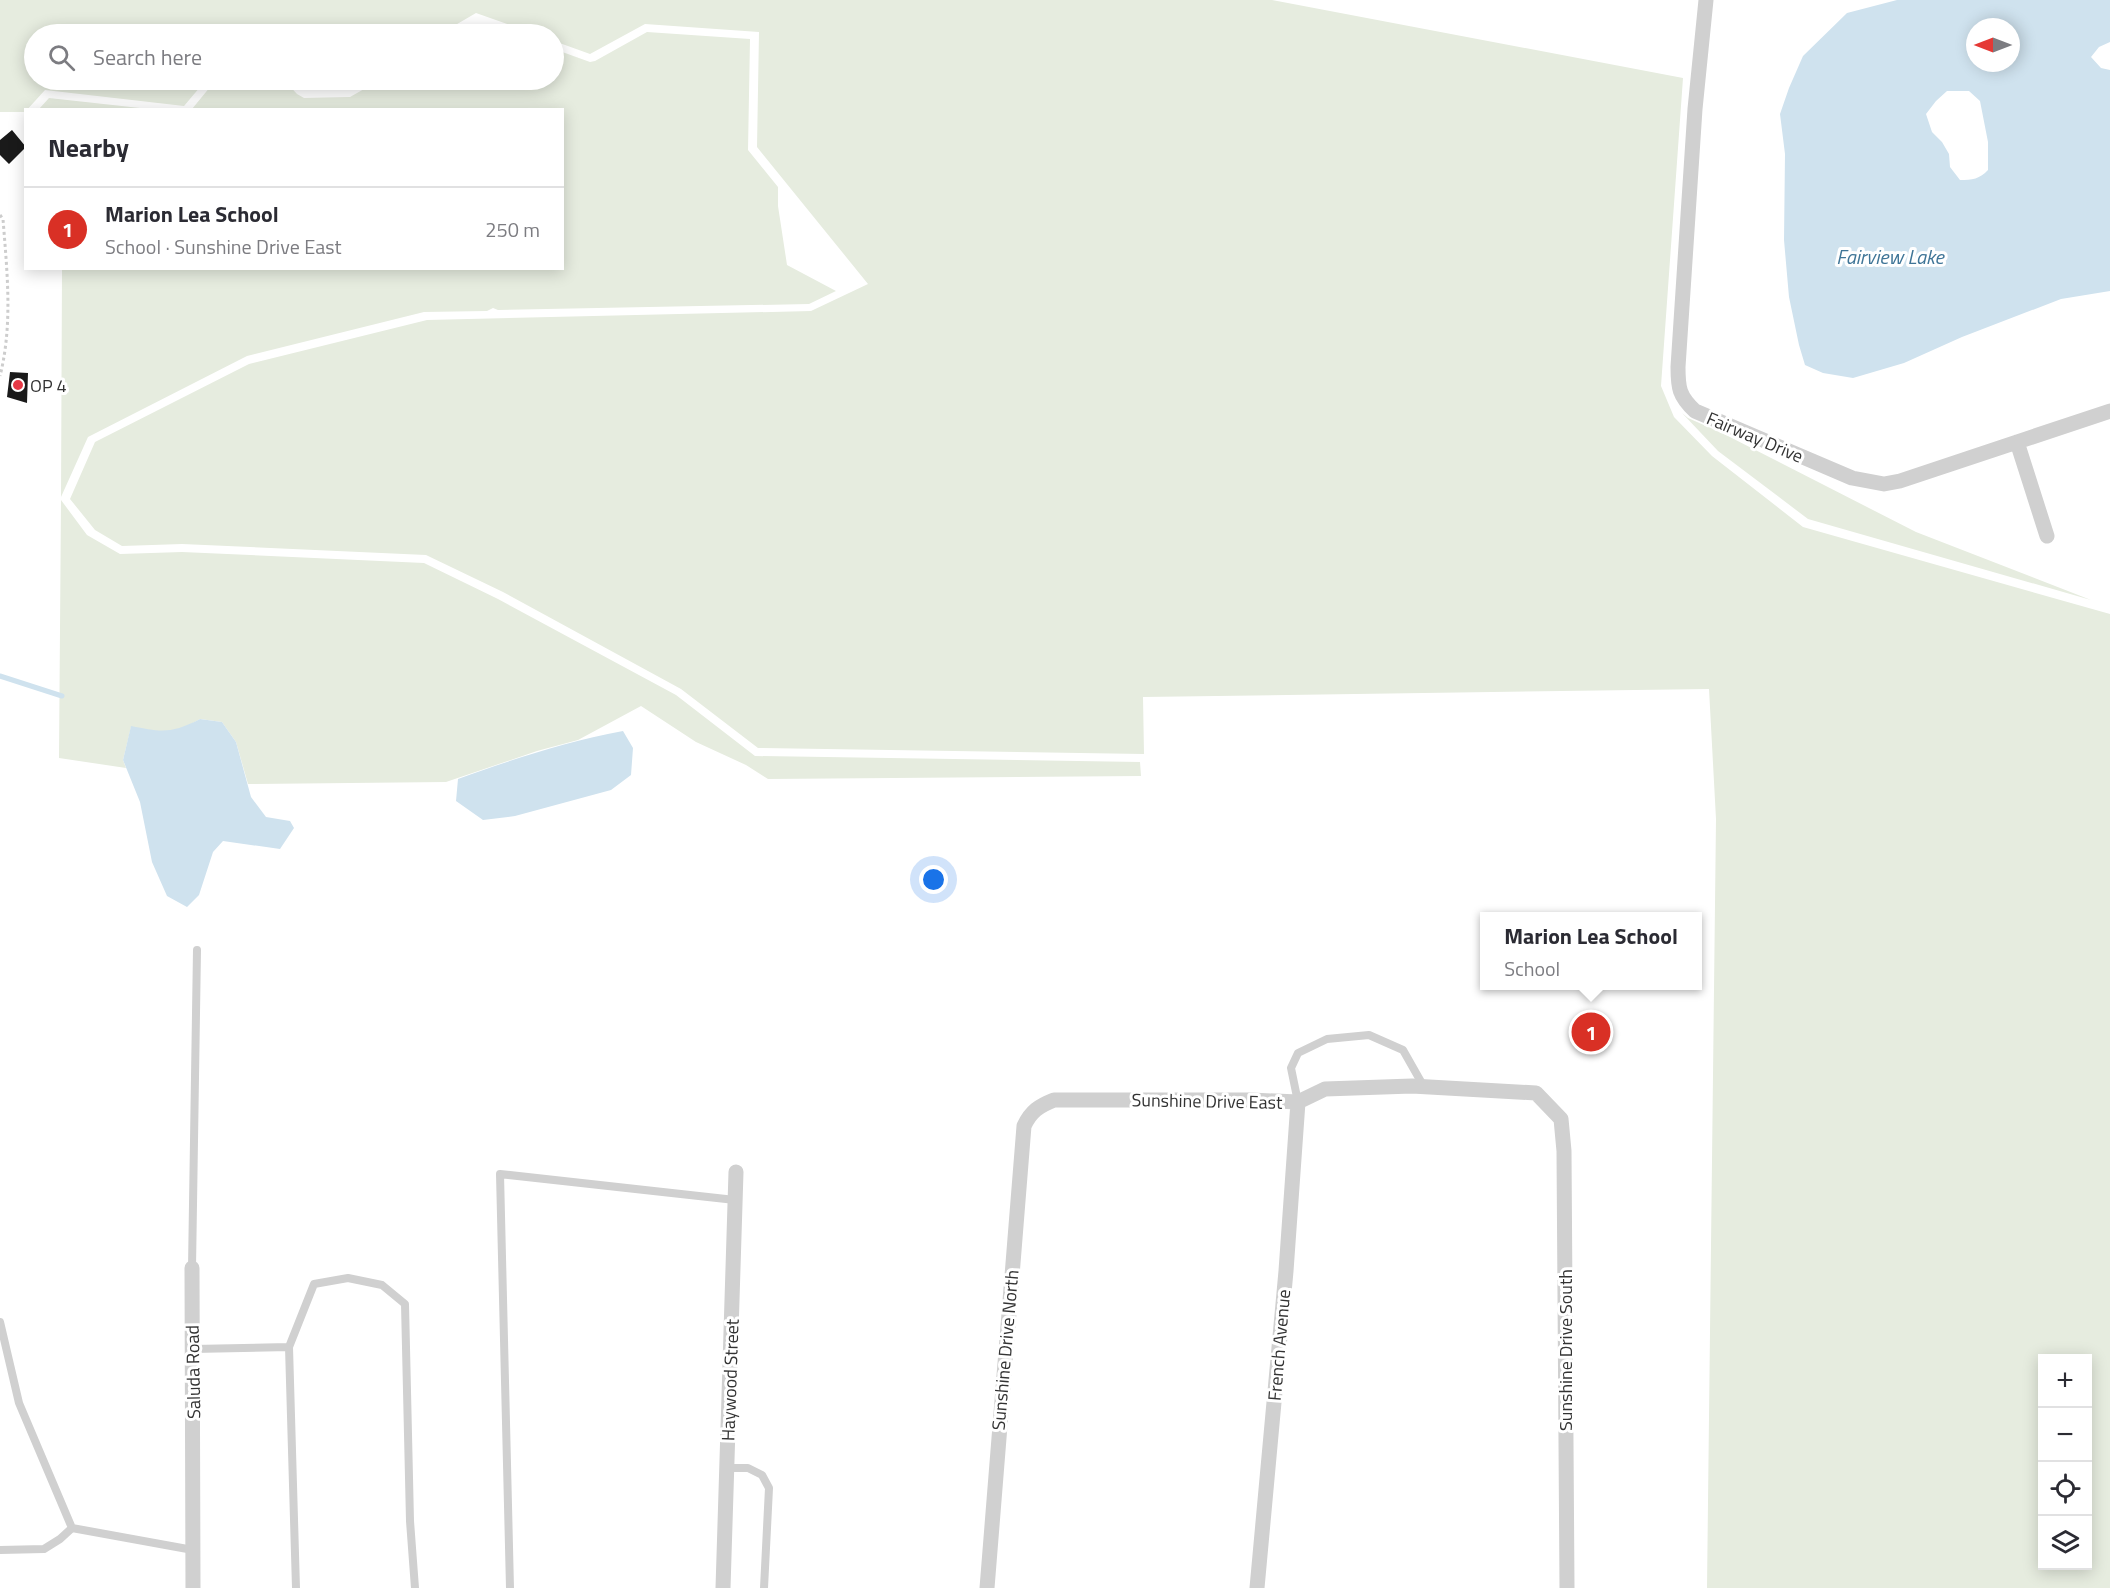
<!DOCTYPE html>
<meta charset="utf-8">
<style>
body{margin:0;font-family:"Titillium Web",sans-serif;background:#f2f2f3;color:#2b2b33}
.controls{position:absolute;right:18px;bottom:18px;display:grid;overflow:hidden;border-radius:0px;box-shadow:0 3px 15px #0003}
.controls button{width:54px;height:54px;display:grid;place-items:center;padding:0;border:0;border-bottom:2px solid #e1e1e2;background:#fff;color:#2b2b33;font:30px sans-serif}
.compass{position:absolute;left:1966px;top:18px;width:54px;height:54px;border-radius:50%;background:#fff;box-shadow:0 3px 15px #0003;rotate:270deg}
.you{position:absolute;left:934px;top:880px;width:21px;height:21px;margin:-15px;border:4px solid #fff;border-radius:50%;background:#1a73e8;box-shadow:0 0 0 9px #1a73e833}
.badge{display:grid;place-items:center;width:39px;height:39px;border-radius:50%;background:#d93025;color:#fff;font-size:20px;font-weight:700}
.pin{position:absolute;translate:-50% -50%;border:3px solid #fff;box-shadow:0 2px 6px #0006}
.popup{position:absolute;left:1480px;top:912px;width:222px;height:78px;box-sizing:border-box;display:grid;place-content:center;border-radius:0px;background:#fff;filter:drop-shadow(0 2px 4px #0005);font-size:20px;white-space:nowrap;color:#7c7c81}
.popup b{font-size:22px;color:#2b2b33}
.popup::after{content:'';position:absolute;left:50%;top:100%;margin-left:-12px;border:12px solid transparent;border-top-color:#fff}
.list{margin:0;padding:0;list-style:none}
h2{display:flex;justify-content:space-between;align-items:center;height:78px;margin:0;padding:0 24px;font-size:26px}
h2 small{font-size:20px;font-weight:400;color:#7c7c81}
.list li{display:grid;grid-template-columns:39px 1fr auto;gap:18px;align-items:center;box-sizing:border-box;height:84px;padding:0 24px;border-top:2px solid #e1e1e2}
.list b{display:block;font-size:22px;white-space:nowrap}
.list p{margin:0;font-size:20px;white-space:nowrap;color:#7c7c81}
.list em{font-size:20px;font-style:normal;color:#7c7c81}
.icon{flex:none;width:33px;height:33px;fill:none;stroke:currentColor;stroke-width:2;stroke-linecap:round;stroke-linejoin:round}
.map{position:relative;flex:none;width:2110px;height:1588px;overflow:hidden}
.search{position:absolute;background:#fff;box-shadow:0 3px 15px #0003;left:24px;top:24px;width:540px;height:66px;display:flex;align-items:center;gap:15px;box-sizing:border-box;padding:0 21px;border-radius:33px;color:#7c7c81;font-size:22px}
.panel{position:absolute;background:#fff;box-shadow:0 3px 15px #0003;left:24px;top:108px;width:540px;height:162px;border-radius:0px}
.map>svg:first-child{display:block}
</style>
<div class="map">
<svg width="2110" height="1588" viewBox="0 0 2110 1588">
<rect width="100%" height="100%" fill="#fff"/>
<!-- green -->
<path fill="#e6ecdf" fill-rule="evenodd" d="M0,0H1272L1683,78L1661,386L1674,417L1712,456L1803,527L2110,614V1588H1707L1716,819L1709,689L1143,697L1144,754L758,748L681,689L503,592L426,555L182,544L122,546L95,530L70,499L95,442L249,364L427,320L811,311L868,284L757,147L759,32L645,24L590,54L554,41V34H536L476,13L440,34H34V80H206L184,106L45,90L25,112H0ZM2042,1358H2088V1566H2042Z
M468,27H491L512,34H456Z
M647,32L750,39L748,150L778,187V206L787,265L836,291L809,304L498,310L493,308L487,311L424,312L247,356L88,437L61,497L62,269L562,268V110L192,109L215,81L284,80L297,94L304,98L350,97L380,80H554V49L590,62L595,61Z
M295,80H364L347,90H304Z
M49,98L149,109H39Z
M1682,413L1688,418L1722,433L1916,532L2091,600L1808,519L1718,451Z
M61,500L87,535L120,554L182,552L424,563L498,599L676,695L755,756L1140,762L1141,776L768,779L746,765L696,742L641,706L578,740L537,751L446,782L248,784L236,742L222,722L200,719L184,728L162,733L131,727L123,760L126,768L59,758Z"/>
<!-- water -->
<path fill="#cfe2ee" fill-rule="evenodd" d="M1897,0H2110V42L2099,47L2091,57L2101,68L2110,70V291L2061,299L1962,337L1904,363L1853,378L1823,373L1805,365L1799,345L1789,297L1784,240L1785,154L1780,114L1789,88L1803,56L1847,13ZM1975,27H2011V63H1975ZM1947,91H1969L1980,101L1988,142V170C1980,179 1972,180 1960,180L1950,167L1949,154L1942,142L1932,132L1926,114L1936,101Z
M200,719L222,722L236,742L251,797L266,817L290,821L294,828L280,849L223,841L213,852L199,895L187,907L167,896L152,862L140,802L123,760L131,726C161,732 171,734 200,719Z
M623,731L633,748L631,775L611,790L515,816L483,820L456,801L458,779C514,759 564,742 623,731Z"/>
<g fill="none" stroke-linecap="round" stroke-linejoin="round">
<!-- stream -->
<path stroke="#cfe2ee" stroke-width="5" d="M0,676L62,696"/>
</g>
<!-- building -->
<path fill="#1a1a1a" d="M12,130L26,147L9,164L0,155V140Z
M10,372L28,373L27,403L7,397Z"/>
<g fill="none" stroke-linecap="round" stroke-linejoin="round">
<!-- path -->
<path stroke="#cdcdcd" stroke-width="3" stroke-dasharray="3 3" stroke-linecap="butt" d="M0,215L3,219C7,271 13,324 0,376"/>
<!-- lane -->
<path stroke="#d0d0d0" stroke-width="8" d="M1298,1102L1291,1068L1298,1053L1327,1039L1369,1035L1403,1050L1424,1087
M192,1268L197,950
M0,1322L19,1403L72,1528L193,1550
M289,1347L314,1284L348,1278L382,1285L405,1304L410,1521L415,1588
M193,1349L289,1347L296,1588
M727,1468H748L762,1475L769,1488L764,1588
M0,1550L44,1549L60,1539L72,1528
M510,1588L500,1174L735,1200"/>
<!-- street -->
<path stroke="#d0d0d0" stroke-width="15" d="M1706,0L1695,109L1678,367C1678,388 1679,396 1695,411L1852,478L1884,484L1900,481L2110,411
M2017,442L2047,536
M192,1268L193,1588
M723,1588L736,1172
M987,1588L1024,1126C1031,1111 1039,1106 1054,1100H1251L1298,1102L1325,1089L1412,1086L1536,1093L1561,1119L1564,1151L1567,1588
M1257,1588L1286,1271L1298,1102"/>
</g>
<!-- markers -->
<circle fill="#e63946" stroke="#fff" stroke-width="2" cx="18" cy="385" r="6"/>
<g text-anchor="middle" dominant-baseline="central" stroke-width="6" stroke-linejoin="round" paint-order="stroke">
<!-- poi labels -->
<g font-size="18" fill="#333" stroke="#fff" text-anchor="start">
<text x="30" y="385">OP 4</text>
</g>
<!-- street labels -->
<g font-size="18" fill="#333" stroke="#fff">
<text transform="translate(1755 437) rotate(23)">Fairway Drive</text>
<text transform="translate(1207 1101) rotate(1)">Sunshine Drive East</text>
<text transform="translate(1279 1345) rotate(-85)">French Avenue</text>
<text transform="translate(1005 1350) rotate(-85)">Sunshine Drive North</text>
<text transform="translate(1565 1350) rotate(-90)">Sunshine Drive South</text>
<text transform="translate(193 1372) rotate(-91)">Saluda Road</text>
<text transform="translate(730 1380) rotate(-88)">Haywood Street</text>
</g>
<!-- water labels -->
<g font-size="20" font-style="italic" fill="#3f7597" stroke="#fff">
<text x="1890" y="256">Fairview Lake</text>
</g>
</g>
</svg>
<div class="controls">
<button>+</button>
<button>−</button>
<button><svg class="icon" aria-label="locate" viewBox="0 0 24 24"><circle cx="12" cy="12" r="6"/><path d="M12 2v4M12 18v4M2 12h4M18 12h4"/></svg></button>
<button><svg class="icon" aria-label="layers" viewBox="0 0 24 24"><path d="M12 4l9 5-9 5-9-5zM3 14l9 5 9-5"/></svg></button>
</div>
<svg class="compass" viewBox="-18 -18 36 36"><path d="M0-13l5 13h-10z" fill="#e53935"/><path d="M0 13l5-13h-10z" fill="#7c7c81"/></svg>
<div class="you"></div>
<div class="pin badge" style="left:1591px;top:1032px">1</div>
<div class="popup"><b>Marion Lea School</b>School</div>
<div class="search"><svg class="icon" aria-label="search" viewBox="0 0 24 24"><circle cx="10" cy="10" r="6"/><path d="M15 15l6 6"/></svg>Search here</div>
<section class="panel">
<h2>Nearby<small></small></h2>
<ul class="list">
<li><span class="badge">1</span><div><b>Marion Lea School</b><p>School · Sunshine Drive East</p></div><em>250 m</em></li>
</ul>
</section>
</div>
